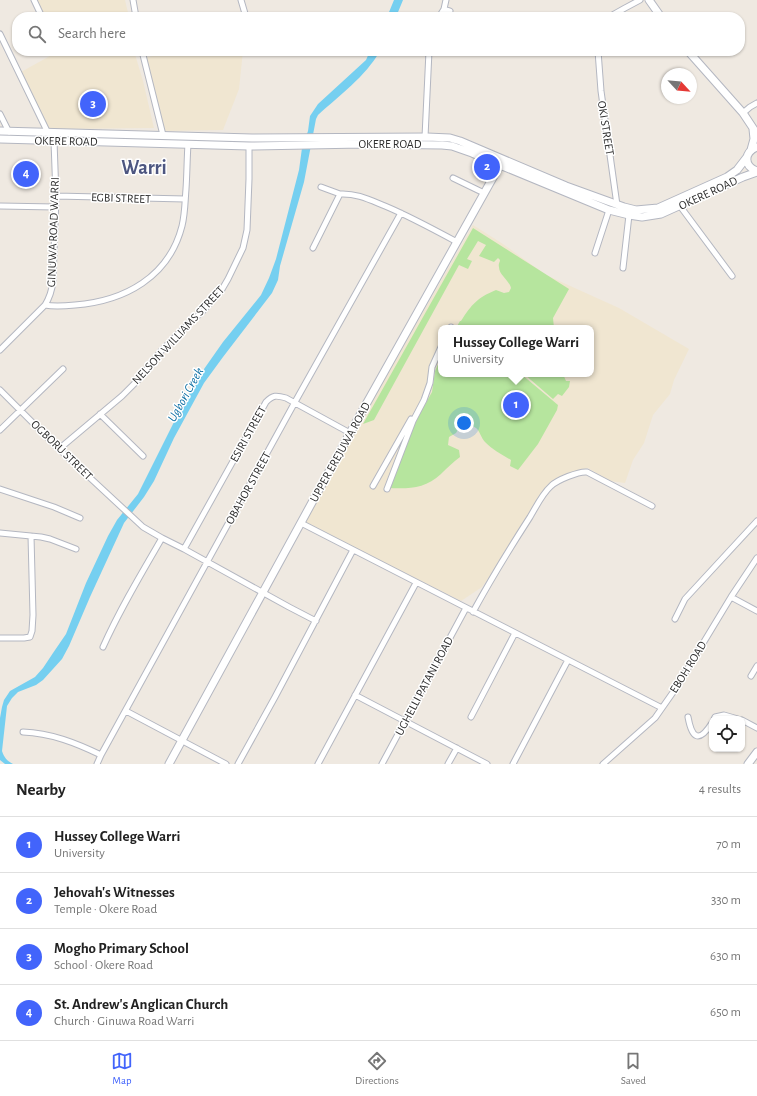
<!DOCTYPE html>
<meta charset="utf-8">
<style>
body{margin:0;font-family:"Alegreya Sans",sans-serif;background:#f6f6f6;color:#222}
.controls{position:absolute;right:12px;bottom:12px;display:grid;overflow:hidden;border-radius:8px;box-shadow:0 1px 3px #0004}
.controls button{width:36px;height:36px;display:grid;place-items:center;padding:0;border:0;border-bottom:1px solid #e0e0e0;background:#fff;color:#222;font:20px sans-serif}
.compass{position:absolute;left:661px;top:68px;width:36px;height:36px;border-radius:50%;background:#fff;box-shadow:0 1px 3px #0004;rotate:116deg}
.you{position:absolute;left:464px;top:423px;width:14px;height:14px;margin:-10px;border:3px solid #fff;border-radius:50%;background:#1a73e8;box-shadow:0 0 0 6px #1a73e833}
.badge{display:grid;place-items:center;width:26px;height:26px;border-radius:50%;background:#4264fb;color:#fff;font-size:13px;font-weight:700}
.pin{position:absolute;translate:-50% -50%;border:2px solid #fff;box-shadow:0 1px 4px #0006}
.popup{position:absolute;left:438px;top:325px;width:156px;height:52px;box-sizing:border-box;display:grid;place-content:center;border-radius:8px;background:#fff;filter:drop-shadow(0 1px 3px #0005);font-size:13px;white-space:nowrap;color:#767676}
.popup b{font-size:15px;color:#222}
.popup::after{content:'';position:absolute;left:50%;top:100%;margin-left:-8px;border:8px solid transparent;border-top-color:#fff}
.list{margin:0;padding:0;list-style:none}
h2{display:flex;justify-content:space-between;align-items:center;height:52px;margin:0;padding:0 16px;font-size:17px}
h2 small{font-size:13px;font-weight:400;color:#767676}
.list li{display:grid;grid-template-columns:26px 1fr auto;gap:12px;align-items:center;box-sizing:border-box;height:56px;padding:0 16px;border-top:1px solid #e0e0e0}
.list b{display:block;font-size:15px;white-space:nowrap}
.list p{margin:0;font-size:13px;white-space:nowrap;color:#767676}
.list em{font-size:13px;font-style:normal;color:#767676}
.icon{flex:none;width:22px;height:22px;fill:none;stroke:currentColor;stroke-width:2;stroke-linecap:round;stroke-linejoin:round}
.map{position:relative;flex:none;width:757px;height:764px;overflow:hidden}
.search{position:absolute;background:#fff;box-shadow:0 1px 3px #0004;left:12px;right:12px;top:12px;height:44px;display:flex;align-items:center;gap:10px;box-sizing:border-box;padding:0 14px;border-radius:16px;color:#767676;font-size:15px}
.sheet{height:276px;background:#fff}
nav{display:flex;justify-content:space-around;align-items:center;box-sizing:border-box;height:56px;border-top:1px solid #e0e0e0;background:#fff;font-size:11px;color:#767676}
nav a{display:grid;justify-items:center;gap:2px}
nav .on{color:#4264fb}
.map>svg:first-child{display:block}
</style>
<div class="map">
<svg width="757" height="764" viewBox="0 0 757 764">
<rect width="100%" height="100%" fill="#efe9e1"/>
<!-- education -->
<path fill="#f0e6d1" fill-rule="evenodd" d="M37,0H125L129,17H44Z
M59,51H134L143,81L154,128L49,129L21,72Z
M175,51H243L239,89L223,130L163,131L144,58Z
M473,225L503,244L546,275L619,308L689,349L674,380L670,394L653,415L644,443L633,460L625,483L610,481L588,468L576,472L549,489L505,555L482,587L461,601L303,522ZM441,328H591V374H441Z"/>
<!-- green -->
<path fill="#b6e59e" d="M473,228L569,289L553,318L554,328H456L460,321H461C472,304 477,298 496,290L504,293L509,292L511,288C509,280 499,275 499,267C498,264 500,262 500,260L498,258L494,262L479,256L486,245L478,241L467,259L472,261L468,269L459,265L374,420L363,424Z
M441,358V374H521L558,405L557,410L538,444L518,470L510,466L511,460C502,455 492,449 485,442C481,438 480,431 476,428C471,425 467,423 463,419L458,421L459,428L456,433L449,437L448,445L459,450L460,457C453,462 447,468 441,474C425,489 408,489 388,488L414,424L432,392L435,371Z
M524,374H563L566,381H570L569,387L562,396L558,394L553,399Z"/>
<!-- water -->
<path fill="#75cff0" d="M394,0H403L396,17H387Z
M370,51H380C365,77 340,95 318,115L316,119L304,182L280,266L278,280L272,293L223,357L204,383L174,438L154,481L144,497L124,523L90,597L69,646L62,659L43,680L36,685L18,692L12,698L7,706L2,751C4,757 7,761 13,764H5L0,760V718L2,707L4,700L10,691L35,677L43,668L53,653L66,634L86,583L108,536L117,520L138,494L174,422L197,379L223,342L261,295L269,278L276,259L299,170L302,148L308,131L310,116L318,104L366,60Z"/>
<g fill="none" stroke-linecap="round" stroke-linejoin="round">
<defs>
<path id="minor" d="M34,0L42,17
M133,0L136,17
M241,0L246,17
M444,9L446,0
M439,17L444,9L450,11
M609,17L625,8L640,0
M0,34L48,133
M142,51L163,135
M254,51L255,52
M598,51L601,91L617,205
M743,113L750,107L757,103
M0,114L9,132
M425,137L429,51
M453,178L484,193
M321,187L340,194
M56,196L185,199
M0,206L55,207
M680,206L732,276
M313,248L340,194C356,193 370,200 385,206C409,216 433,229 457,242
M595,253L609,210
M623,268L629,215
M45,305C55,307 65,306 75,305C125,301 169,277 182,226C185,214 185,201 186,189C187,174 187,159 188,144
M451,328V327
M0,350L45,305C50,297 52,290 53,281L56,196L54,141
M0,390L59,449L143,527L162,538L184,549L289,607L316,621
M100,414L143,456
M0,430L63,369
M59,449L122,396L139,379L161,351L179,333L203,311L221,291L228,279L243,248L247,230L249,179V146
M373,486L411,419
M0,489L54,507L80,518
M387,489L413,421L424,400L430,383L432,367L441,347
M301,523L662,708
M0,533L41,537L50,539L76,549
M184,549L266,402C273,395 276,395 286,398L350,433
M731,597L757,611
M473,612C491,579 510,548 530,517C536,507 542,494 551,486C557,480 579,471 587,472L652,506
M675,619L685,599L757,521
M0,638H24L30,637L32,631L33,615L31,536
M103,647C120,609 141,574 162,538
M751,676L757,666
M355,695L487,764
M126,711L226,764
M471,717L515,633
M688,717C692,739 699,743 712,723
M714,719L715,717L724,715L738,719
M742,720L757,728
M23,732C51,733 76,743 101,755
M97,764L101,755L295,402L401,213
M238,764L275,697L353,550
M318,764L416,583
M382,764L466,608
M448,764L457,748
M513,764L568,660
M603,764L655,718L676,688L731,597L757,558"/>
<path id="tertiary" d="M649,0L661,17
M688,51L743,113L757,134
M751,150L754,139L753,129
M169,764L350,433L500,165"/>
<path id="secondary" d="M0,131L252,138L427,137L450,138L460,141L566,186L624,207L636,210L658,208L727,177L737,170L747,157
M0,139L249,146L362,144L442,145L452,146L472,153L500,165L609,210L629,215L642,217L661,214L743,177L757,172
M757,147C744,152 743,166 757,171
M748,764L757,752"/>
</defs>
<!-- minor casing -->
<use href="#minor" stroke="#b4b7c1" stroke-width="7"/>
<!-- tertiary casing -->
<use href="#tertiary" stroke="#b4b7c1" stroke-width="9"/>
<!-- secondary casing -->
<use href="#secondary" stroke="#b4b7c1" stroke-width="9"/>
<!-- minor -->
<use href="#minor" stroke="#fff" stroke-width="5"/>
<!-- tertiary -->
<use href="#tertiary" stroke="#fff" stroke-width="7"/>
<!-- secondary -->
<use href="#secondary" stroke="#fff" stroke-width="7"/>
</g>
<g text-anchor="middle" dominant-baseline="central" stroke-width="3" stroke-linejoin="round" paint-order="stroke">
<!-- street labels -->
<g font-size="12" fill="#2e2e2e" stroke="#fff">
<text transform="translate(606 128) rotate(81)">OKI STREET</text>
<text transform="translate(66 141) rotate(1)">OKERE ROAD</text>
<text x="390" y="144">OKERE ROAD</text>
<text transform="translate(708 193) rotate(-25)">OKERE ROAD</text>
<text transform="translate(121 198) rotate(2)">EGBI STREET</text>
<text transform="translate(53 232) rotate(-88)">GINUWA ROAD WARRI</text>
<text transform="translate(178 335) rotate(-47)">NELSON WILLIAMS STREET</text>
<text transform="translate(248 434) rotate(-61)">ESIRI STREET</text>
<text transform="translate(62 450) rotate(44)">OGBORU STREET</text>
<text transform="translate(340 452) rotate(-61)">UPPER EREJUWA ROAD</text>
<text transform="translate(248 488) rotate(-61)">OBAHOR STREET</text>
<text transform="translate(688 667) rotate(-58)">EBOH ROAD</text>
<text transform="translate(424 686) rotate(-62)">UGHELLI PATANI ROAD</text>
</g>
<!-- water labels -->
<g font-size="13" font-style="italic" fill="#0d6fa3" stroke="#fff">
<text transform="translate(186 395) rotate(-61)">Ugbori Creek</text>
</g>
<!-- town labels -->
<g font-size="20" font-weight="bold" fill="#4d5680" stroke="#fff">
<text x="144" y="168">Warri</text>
</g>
</g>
</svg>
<div class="controls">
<button><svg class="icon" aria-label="locate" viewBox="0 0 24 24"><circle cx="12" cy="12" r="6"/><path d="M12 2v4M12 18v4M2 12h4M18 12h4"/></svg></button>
</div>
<svg class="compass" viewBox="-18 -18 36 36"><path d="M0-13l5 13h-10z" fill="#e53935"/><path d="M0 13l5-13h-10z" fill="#767676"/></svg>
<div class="you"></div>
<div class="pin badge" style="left:516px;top:405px">1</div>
<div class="popup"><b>Hussey College Warri</b>University</div>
<div class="pin badge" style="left:487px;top:167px">2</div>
<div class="pin badge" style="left:93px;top:104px">3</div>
<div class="pin badge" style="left:26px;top:174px">4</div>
<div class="search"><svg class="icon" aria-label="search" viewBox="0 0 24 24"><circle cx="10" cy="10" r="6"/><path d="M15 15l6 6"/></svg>Search here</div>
</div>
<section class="sheet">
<h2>Nearby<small>4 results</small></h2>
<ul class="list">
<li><span class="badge">1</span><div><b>Hussey College Warri</b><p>University</p></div><em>70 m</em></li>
<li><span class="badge">2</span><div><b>Jehovah's Witnesses</b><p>Temple · Okere Road</p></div><em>330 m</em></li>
<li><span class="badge">3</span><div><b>Mogho Primary School</b><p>School · Okere Road</p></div><em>630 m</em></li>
<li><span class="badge">4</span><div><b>St. Andrew's Anglican Church</b><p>Church · Ginuwa Road Warri</p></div><em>650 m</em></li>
</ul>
</section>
<nav>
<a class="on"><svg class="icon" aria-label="map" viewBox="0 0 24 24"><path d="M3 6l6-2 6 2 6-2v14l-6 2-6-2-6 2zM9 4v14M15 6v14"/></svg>Map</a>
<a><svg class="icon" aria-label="directions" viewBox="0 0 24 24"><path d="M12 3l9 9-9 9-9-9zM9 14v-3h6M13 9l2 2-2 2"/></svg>Directions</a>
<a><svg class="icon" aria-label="saved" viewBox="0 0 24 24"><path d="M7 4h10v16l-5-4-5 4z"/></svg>Saved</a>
</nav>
